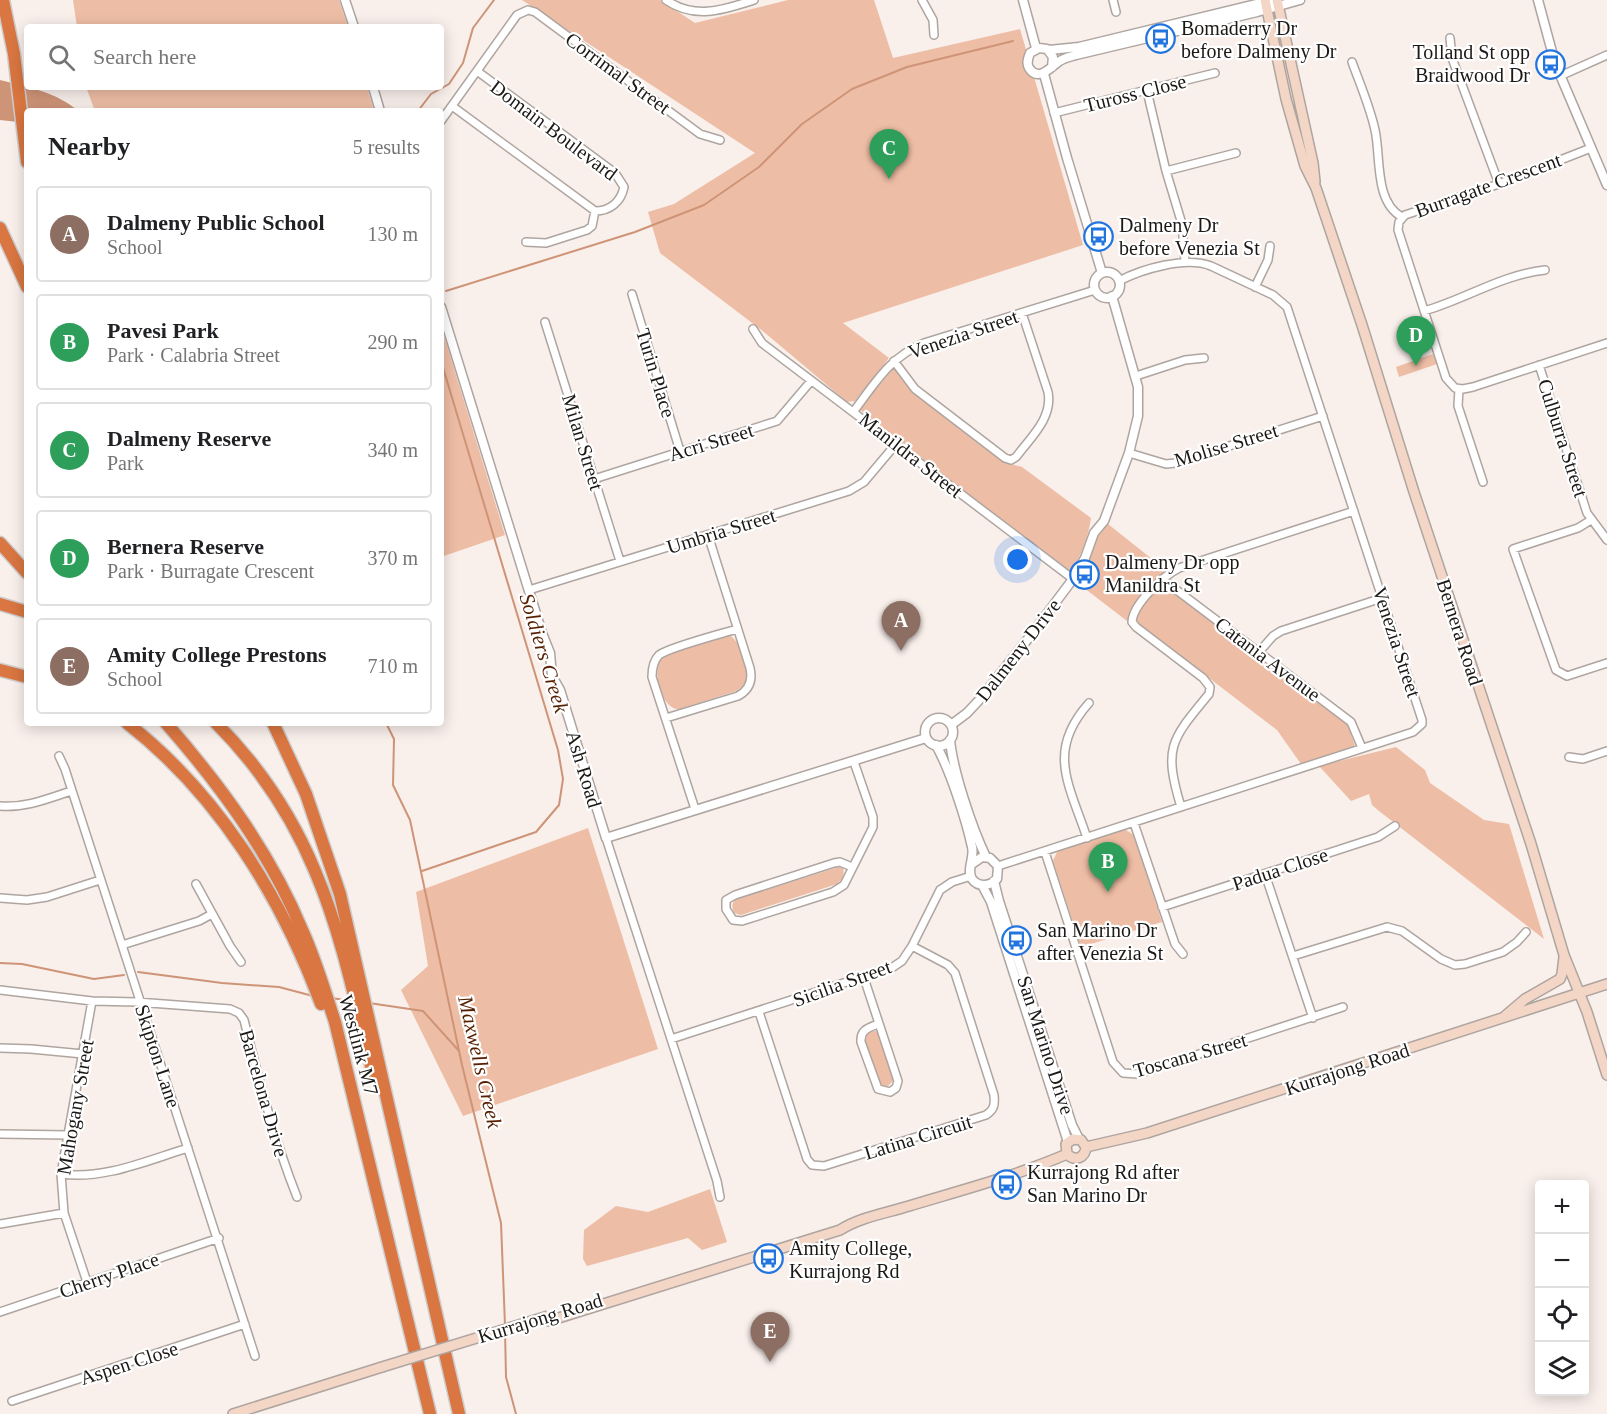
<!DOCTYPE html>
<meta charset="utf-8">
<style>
body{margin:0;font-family:Georgia,serif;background:#f2f2f2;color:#202124}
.controls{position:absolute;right:18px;bottom:18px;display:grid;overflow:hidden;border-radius:6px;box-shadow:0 3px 15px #0003}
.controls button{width:54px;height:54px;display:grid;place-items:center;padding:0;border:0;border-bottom:2px solid #e0e0e0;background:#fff;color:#202124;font:30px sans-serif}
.you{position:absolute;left:1018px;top:560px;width:21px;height:21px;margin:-15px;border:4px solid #fff;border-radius:50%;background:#1a73e8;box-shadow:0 0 0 9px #1a73e833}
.badge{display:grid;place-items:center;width:39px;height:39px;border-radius:50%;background:#2275df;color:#fff;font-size:20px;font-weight:700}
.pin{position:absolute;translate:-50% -50px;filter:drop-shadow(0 2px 3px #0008)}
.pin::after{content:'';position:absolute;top:32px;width:21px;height:18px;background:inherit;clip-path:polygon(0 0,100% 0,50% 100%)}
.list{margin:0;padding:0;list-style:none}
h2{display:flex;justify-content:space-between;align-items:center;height:78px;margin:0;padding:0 24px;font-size:26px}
h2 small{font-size:20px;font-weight:400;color:#757577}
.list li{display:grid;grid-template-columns:39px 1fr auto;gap:18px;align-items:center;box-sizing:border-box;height:96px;margin:0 12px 12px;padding:0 12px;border:2px solid #e0e0e0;border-radius:6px}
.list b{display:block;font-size:22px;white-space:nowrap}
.list p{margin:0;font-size:20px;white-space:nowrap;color:#757577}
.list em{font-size:20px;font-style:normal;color:#757577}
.icon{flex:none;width:33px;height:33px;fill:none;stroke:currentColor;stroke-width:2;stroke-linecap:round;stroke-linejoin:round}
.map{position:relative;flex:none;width:1607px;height:1414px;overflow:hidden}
.search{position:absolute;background:#fff;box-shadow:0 3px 15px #0003;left:24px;top:24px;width:420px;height:66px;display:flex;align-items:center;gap:15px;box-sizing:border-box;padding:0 21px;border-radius:6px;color:#757577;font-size:22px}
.panel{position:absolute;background:#fff;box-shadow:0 3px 15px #0003;left:24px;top:108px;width:420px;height:618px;border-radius:6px}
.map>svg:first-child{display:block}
</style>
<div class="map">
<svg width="1607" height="1414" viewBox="0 0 1607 1414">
<rect width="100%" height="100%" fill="#f9efeb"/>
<!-- green -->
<path fill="#eebda5" d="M73,0H339L348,27H77Z
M522,0H660L695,23L788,0H874L893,58L1020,29L1083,245L843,323L889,358L855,401L847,402L764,332L660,253L648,212L674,204L755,153Z
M86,87H367L374,111H95Z
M441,326L505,535L441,557Z
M1433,354L1437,364L1399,377L1396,367Z
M894,368L914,393L1011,464L1022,467L1091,518C1088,538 1081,556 1070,573L859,409Z
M1108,524L1167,571L1159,576L1130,614L1127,621L1075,581L1097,538Z
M1163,582L1348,725L1355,746L1301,764L1277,730L1136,622C1138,608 1151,591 1163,582Z
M729,635C741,641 750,668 746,680C744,686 740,688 736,691L680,709C662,711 652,672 660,661C669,649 714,639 729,635Z
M1396,747L1425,770L1430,783L1484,820L1509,824L1544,939L1379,811L1372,805L1369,794L1351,801L1319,766Z
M588,828L658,1049L463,1116L401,990L428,966L416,892Z
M1124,829L1134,835L1162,922L1081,947L1053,861L1057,852Z
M839,867L843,868C845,875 842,880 837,884L741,915L734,913C732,907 731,904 736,899Z
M870,1031H876L880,1036L893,1077V1081L887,1087L881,1086L878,1081L865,1041V1034Z
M710,1189L727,1242L702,1250L688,1238L587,1266L583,1259L584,1230L616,1206L648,1212Z"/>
<!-- water -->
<path fill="#ce9477" d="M0,80C27,87 57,92 78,111H27V123L0,120Z"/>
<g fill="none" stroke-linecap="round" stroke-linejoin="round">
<!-- stream -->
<path stroke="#ce9477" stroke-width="2" d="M418,111L431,94L449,84L463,63L473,28L494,0
M446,291L635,232L704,205L759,167L802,124L852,89L907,67L1013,41
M386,723L394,739L393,785L410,820L462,1065L501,1223L505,1325
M422,871L536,832L559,805L563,779L558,750L441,361
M0,963L22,964L94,979L124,975
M138,972L222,983L279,987L313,996
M331,998L352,1001
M369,1003L423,1011L459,1051
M505,1331L506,1377L516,1414"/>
<defs>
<path id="minor" d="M666,0C695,20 723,10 754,0
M922,0L933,20L934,35
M1113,0L1116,12
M1450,38L1452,58L1499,184
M1352,62C1360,84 1370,107 1375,130C1381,156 1374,202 1402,217
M1560,76L1607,55
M1147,91L1166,171L1182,224L1185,261
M452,106L595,211C610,211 621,202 624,187L615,173L477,71
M1054,113L1215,73
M441,121L517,15L528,10L535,12L700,134L720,140
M1591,148L1499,184L1405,215L1399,222L1398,230L1446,378L1455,388L1463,389L1473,387L1607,343
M1166,171L1236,153
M526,242L546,243L587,230L592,226L595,211
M1255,287L1268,260L1270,246
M632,294L680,451
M1424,311C1466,299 1501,275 1545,270
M545,322L620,561
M753,329L762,343L1073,579
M894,361L915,389L1005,458L1011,460L1016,457C1031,437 1053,418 1048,392L1022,313
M1539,365L1587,513L1607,540
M1136,376L1185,360L1204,358
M1459,389L1458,406L1483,482
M854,411C875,383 890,357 924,343L1095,290
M1129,453L1166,464L1176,463L1323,416
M594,479L777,421L811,381
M1591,520L1578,528L1513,549L1556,670L1567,676L1607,663
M1162,579L1351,722L1362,748
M529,590L849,491L864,482L896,444
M1259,652L1273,636L1281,631L1382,598
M666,718L738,696C749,690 753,681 750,668L708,535
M59,756L65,769L255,1356
M1569,757L1583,759L1607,751
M0,806C25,808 47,799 71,791
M1181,807C1163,747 1171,740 1209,694L1210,687L1203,678L1136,627L1132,622C1133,604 1163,576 1179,568L1354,511
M695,809L652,677C652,669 653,661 659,655C670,647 721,634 737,629
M1134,823L1175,944L1183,954
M606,838L717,1181L720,1197
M1087,838C1069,784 1046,751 1089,703
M1045,852L1113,1062L1123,1073L1138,1074L1343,1007
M998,866L1413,732L1422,724V720L1287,307L1273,295L1211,266C1186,256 1142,269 1119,281
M852,867L840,862L834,863L735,895L726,900V909L733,920L742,921L833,892L844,885L873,827V817L854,762
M1265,874L1313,1018
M196,884L230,946L241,962
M0,898L27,900L47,897L100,880
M1162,907L1378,837L1395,826
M122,945L199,921L212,914
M1293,956L1387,927L1402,931L1441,959L1455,965L1465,964L1503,952L1517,942L1526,932
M864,978L898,1081L896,1088L890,1092L878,1089L861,1042C860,1030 868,1028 878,1024
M0,990L92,1001L137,1002L230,1009L239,1013L244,1020C259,1080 274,1139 297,1197
M759,1012L807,1159L812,1165L824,1166L986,1115C994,1110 995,1105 994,1095L955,973L948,965L912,946
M671,1039L893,967L902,961L912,946L940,890L952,882L971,876
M0,1048L31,1049L83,1054
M0,1134L68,1135
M61,1174C104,1180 148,1160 188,1148
M0,1224L64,1213
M87,1282L64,1213L61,1174L92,1001
M0,1312L219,1238
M12,1401L245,1324"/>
<path id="tertiary" d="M345,0L354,27
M1023,0L1036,48
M1538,0L1555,63L1607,185
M1049,50L1079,47L1273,0
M1052,67L1053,57L1047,49L1039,48L1030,53C1028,58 1026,63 1029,68C1038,82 1050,68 1058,62C1063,58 1069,57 1076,55L1257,12L1300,0
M1044,74L1067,158L1102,273
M373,87L380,111
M1094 285a13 13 0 1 1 26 0a13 13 0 1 1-26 0Z
M441,307L542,633L550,653L552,676L560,690L606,838L926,738
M925 732a14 14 0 1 1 28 0a14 14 0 1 1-28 0Z
M951,725L967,713L982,697L1031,635L1073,579L1085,558L1094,533L1104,521L1129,453L1138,416V387L1112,296
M950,740C953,771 972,828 986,857
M936,745C950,770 966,819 972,847C975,857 966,870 972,879C979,888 990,886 997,879L998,866L990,858L982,857L972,864
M994,881L999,901L1072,1125L1079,1139
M982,885L991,902L1068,1142"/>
<path id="secondary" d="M1265,0L1286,99L1305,166L1316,188L1362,325L1414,492L1531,844L1564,955L1587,1012L1607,1075
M1277,0L1313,163L1315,182
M1505,1016L1525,999L1560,979L1562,974L1564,957
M1086,1147L1147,1133L1607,984
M1067,1154L1066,1144L1073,1139L1081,1140L1086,1147
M1067,1154C1075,1162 1085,1158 1086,1147
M549,1321L840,1230C860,1217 887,1213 909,1206C962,1190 1016,1176 1067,1154
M233,1414L382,1367"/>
<path id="motorway" d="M3,0L14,54L27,162
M0,228L27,287
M0,543L27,573
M0,604L27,612
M0,670L27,677
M127,723C218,794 281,896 321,1004
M166,723C221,786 271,854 303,932C316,961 325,992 335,1022L430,1414
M216,723C258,765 292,816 315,871C343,937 357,1009 374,1078
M273,723L306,794L340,894L459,1414"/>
</defs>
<!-- minor casing -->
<use href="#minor" stroke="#aea5a0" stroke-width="10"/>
<!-- tertiary casing -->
<use href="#tertiary" stroke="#aea5a0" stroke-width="11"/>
<!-- secondary casing -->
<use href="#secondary" stroke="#aea5a0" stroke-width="12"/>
<!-- motorway casing -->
<use href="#motorway" stroke="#cdcccc" stroke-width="15"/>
<!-- minor -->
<use href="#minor" stroke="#fff" stroke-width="7"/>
<!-- tertiary -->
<use href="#tertiary" stroke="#fff" stroke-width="8"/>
<!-- secondary -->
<use href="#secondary" stroke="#f4d6c6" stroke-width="9"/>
<!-- motorway -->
<use href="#motorway" stroke="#d97641" stroke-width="12"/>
<defs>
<path id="secondary-bridge" d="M382,1367L548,1316"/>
</defs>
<!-- secondary-bridge casing -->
<use href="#secondary-bridge" stroke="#aea5a0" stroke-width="12" stroke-linecap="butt"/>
<!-- secondary-bridge -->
<use href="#secondary-bridge" stroke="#f4d6c6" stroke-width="9"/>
</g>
<!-- icons -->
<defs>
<symbol id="bus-ring" viewBox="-11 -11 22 22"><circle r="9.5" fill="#fff" stroke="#2275df" stroke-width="1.5"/><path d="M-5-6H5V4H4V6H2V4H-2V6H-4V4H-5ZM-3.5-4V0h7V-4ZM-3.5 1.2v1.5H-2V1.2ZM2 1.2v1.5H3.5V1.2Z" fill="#2275df"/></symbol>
</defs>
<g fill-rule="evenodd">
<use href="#bus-ring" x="1144" y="22" width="33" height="33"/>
<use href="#bus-ring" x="1534" y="48" width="33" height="33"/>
<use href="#bus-ring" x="1082" y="220" width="33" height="33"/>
<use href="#bus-ring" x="1068" y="558" width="33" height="33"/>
<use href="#bus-ring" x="1000" y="924" width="33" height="33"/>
<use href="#bus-ring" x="990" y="1168" width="33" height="33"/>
<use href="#bus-ring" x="752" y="1242" width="33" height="33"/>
</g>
<g text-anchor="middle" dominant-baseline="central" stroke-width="4.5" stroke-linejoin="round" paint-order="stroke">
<!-- poi labels -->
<g font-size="20" fill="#1b1816" stroke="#fff" text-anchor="start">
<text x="1181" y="28">Bomaderry Dr<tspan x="1181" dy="23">before Dalmeny Dr</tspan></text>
<text x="1530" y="52" text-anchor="end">Tolland St opp<tspan x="1530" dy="23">Braidwood Dr</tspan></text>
<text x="1119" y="225">Dalmeny Dr<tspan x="1119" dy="23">before Venezia St</tspan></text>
<text x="1105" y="562">Dalmeny Dr opp<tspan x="1105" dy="23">Manildra St</tspan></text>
<text x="1037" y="930">San Marino Dr<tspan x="1037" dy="23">after Venezia St</tspan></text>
<text x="1027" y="1172">Kurrajong Rd after<tspan x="1027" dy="23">San Marino Dr</tspan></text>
<text x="789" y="1248">Amity College,<tspan x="789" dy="23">Kurrajong Rd</tspan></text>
</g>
<!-- street labels -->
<g font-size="20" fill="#1b1816" stroke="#fff">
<text transform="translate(618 73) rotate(36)">Corrimal Street</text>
<text transform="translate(1135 93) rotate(-14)">Tuross Close</text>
<text transform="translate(554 130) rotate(37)">Domain Boulevard</text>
<text transform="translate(1488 185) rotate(-20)">Burragate Crescent</text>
<text transform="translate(963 334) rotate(-19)">Venezia Street</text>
<text transform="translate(656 373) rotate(73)">Turin Place</text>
<text transform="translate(1563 438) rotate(72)">Culburra Street</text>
<text transform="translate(583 442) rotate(73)">Milan Street</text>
<text transform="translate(711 442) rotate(-17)">Acri Street</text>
<text transform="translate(1226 445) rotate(-17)">Molise Street</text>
<text transform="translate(911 455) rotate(38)">Manildra Street</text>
<text transform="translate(721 531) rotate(-17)">Umbria Street</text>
<text transform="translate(1460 632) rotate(72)">Bernera Road</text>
<text transform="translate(1397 642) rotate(72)">Venezia Street</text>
<text transform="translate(1018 650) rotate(-52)">Dalmeny Drive</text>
<text transform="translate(1268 659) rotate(37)">Catania Avenue</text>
<text transform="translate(584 769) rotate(73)">Ash Road</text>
<text transform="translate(1280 869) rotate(-18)">Padua Close</text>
<text transform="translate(842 983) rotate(-20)">Sicilia Street</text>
<text transform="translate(359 1045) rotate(75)">Westlink M7</text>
<text transform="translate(1046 1045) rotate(72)">San Marino Drive</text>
<text transform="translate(1190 1055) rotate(-16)">Toscana Street</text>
<text transform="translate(158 1056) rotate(72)">Skipton Lane</text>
<text transform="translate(1347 1069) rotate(-18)">Kurrajong Road</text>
<text transform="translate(264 1093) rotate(74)">Barcelona Drive</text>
<text transform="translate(75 1107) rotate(-80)">Mahogany Street</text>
<text transform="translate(918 1137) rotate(-17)">Latina Circuit</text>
<text transform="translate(109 1275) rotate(-19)">Cherry Place</text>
<text transform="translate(540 1318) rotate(-17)">Kurrajong Road</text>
<text transform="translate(129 1363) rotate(-18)">Aspen Close</text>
</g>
<!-- water labels -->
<g font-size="21" font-style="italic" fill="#551f00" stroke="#fff">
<text transform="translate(544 653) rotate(73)">Soldiers Creek</text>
<text transform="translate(480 1062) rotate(77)">Maxwells Creek</text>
</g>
</g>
</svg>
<div class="controls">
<button>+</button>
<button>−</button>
<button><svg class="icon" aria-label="locate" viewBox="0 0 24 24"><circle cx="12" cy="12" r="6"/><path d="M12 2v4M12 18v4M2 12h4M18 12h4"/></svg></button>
<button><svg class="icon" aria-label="layers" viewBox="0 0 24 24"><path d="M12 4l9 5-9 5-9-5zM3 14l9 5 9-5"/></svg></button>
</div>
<div class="you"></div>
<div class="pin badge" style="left:901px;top:651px;background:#8d6e63">A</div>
<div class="pin badge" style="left:1108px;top:892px;background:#2e9e5b">B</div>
<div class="pin badge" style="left:889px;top:179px;background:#2e9e5b">C</div>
<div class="pin badge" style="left:1416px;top:366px;background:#2e9e5b">D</div>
<div class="pin badge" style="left:770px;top:1362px;background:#8d6e63">E</div>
<div class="search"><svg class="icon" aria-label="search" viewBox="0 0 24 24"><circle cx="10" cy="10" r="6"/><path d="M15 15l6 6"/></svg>Search here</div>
<section class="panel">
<h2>Nearby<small>5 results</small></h2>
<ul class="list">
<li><span class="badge" style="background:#8d6e63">A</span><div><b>Dalmeny Public School</b><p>School</p></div><em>130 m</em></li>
<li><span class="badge" style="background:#2e9e5b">B</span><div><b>Pavesi Park</b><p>Park · Calabria Street</p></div><em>290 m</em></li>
<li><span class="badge" style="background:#2e9e5b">C</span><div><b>Dalmeny Reserve</b><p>Park</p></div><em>340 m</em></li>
<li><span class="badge" style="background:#2e9e5b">D</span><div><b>Bernera Reserve</b><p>Park · Burragate Crescent</p></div><em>370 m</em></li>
<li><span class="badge" style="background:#8d6e63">E</span><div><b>Amity College Prestons</b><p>School</p></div><em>710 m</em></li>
</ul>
</section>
</div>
